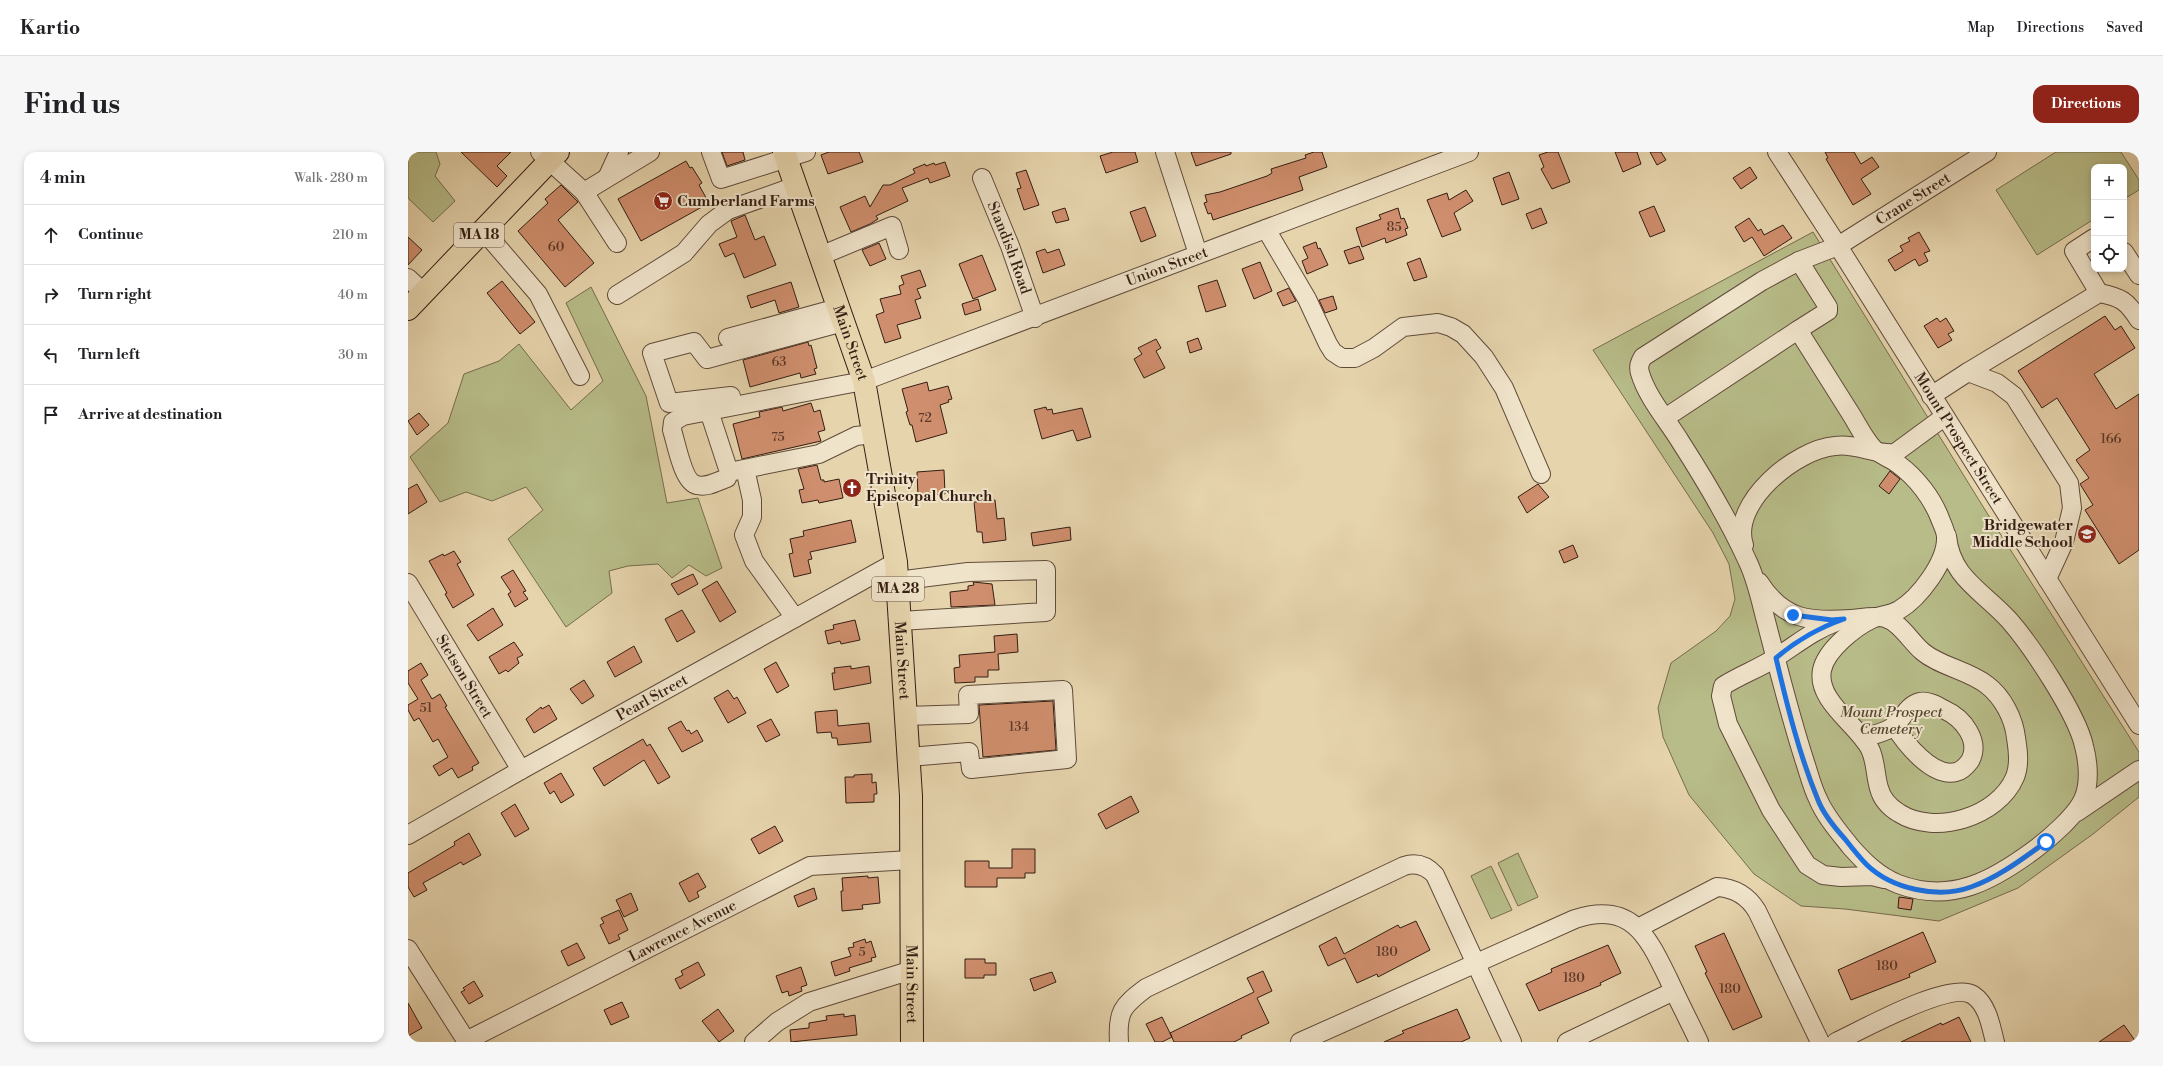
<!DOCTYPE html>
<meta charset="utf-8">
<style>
body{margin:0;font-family:"Libre Bodoni",serif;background:#f6f6f6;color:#202124}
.controls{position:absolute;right:12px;top:12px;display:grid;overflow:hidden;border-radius:8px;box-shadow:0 2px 6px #0003}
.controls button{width:36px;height:36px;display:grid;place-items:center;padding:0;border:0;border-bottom:1px solid #e0e0e0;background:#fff;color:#202124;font:20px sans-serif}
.stop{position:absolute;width:12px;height:12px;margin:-9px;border:3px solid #1a73e8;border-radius:50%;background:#fff}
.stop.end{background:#1a73e8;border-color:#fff;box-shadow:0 1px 4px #0008}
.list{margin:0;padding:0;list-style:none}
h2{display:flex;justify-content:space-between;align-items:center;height:52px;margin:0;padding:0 16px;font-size:17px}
h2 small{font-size:13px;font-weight:400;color:#757577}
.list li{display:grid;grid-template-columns:26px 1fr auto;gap:12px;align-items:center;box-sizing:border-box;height:60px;padding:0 16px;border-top:1px solid #e0e0e0}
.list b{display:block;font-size:15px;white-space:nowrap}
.list em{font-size:13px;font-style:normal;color:#757577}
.icon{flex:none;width:22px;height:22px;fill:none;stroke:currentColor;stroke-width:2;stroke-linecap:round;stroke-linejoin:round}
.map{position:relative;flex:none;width:1731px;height:890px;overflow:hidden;border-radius:12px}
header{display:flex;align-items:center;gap:24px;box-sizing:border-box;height:56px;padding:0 20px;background:#fff;border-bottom:1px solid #e0e0e0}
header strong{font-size:19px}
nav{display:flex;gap:22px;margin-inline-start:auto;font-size:14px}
.intro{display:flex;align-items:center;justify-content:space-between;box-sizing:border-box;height:96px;padding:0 24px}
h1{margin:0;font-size:28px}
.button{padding:10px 18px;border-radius:12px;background:#8f2418;color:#fff;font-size:14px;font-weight:700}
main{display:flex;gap:24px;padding:0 24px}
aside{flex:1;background:#fff;border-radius:12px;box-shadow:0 2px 6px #0003}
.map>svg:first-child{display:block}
</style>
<header>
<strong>Kartio</strong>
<nav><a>Map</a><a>Directions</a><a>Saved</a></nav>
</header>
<div class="intro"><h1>Find us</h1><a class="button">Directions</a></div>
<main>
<aside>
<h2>4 min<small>Walk · 280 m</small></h2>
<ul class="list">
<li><svg class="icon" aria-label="ahead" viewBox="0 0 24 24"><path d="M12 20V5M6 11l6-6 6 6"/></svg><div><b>Continue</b></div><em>210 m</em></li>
<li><svg class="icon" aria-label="right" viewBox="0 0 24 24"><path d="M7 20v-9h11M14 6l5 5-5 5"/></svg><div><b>Turn right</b></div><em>40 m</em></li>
<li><svg class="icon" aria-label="left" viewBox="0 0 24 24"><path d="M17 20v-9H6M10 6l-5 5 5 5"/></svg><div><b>Turn left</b></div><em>30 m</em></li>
<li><svg class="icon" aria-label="arrive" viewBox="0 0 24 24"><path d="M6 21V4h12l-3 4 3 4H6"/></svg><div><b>Arrive at destination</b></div></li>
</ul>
</aside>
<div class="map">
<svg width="1731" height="890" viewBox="0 0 1731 890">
<rect width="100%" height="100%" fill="#e6d4ad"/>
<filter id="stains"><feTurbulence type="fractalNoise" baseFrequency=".005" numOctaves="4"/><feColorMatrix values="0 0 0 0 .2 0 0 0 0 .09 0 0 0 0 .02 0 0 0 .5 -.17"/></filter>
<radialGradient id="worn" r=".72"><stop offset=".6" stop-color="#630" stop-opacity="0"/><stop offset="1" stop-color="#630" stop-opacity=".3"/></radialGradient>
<!-- green -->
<path fill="#b7bc88" stroke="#766c4e" d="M0,0H28L32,12L27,24L47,49L25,70L0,46Z
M1648,0H1713L1731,28V38L1716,47V15H1686V67L1629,103L1588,38Z
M1405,80L1579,361L1731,600V645L1685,682L1610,736L1531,769L1437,757L1393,754L1346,722L1281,643L1255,585L1250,556L1263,511L1308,479L1322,464L1327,447L1321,412L1305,381L1185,198Z
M183,135L238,244L259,351L290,346L314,416L298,424L281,413L264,426L250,412L220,414L201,419L204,441L158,475L100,387L135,358L118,335L84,349L58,340L32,350L2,305L40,271L56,222L91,209L111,192L163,258L195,229L158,151Z
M1110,701L1130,745L1110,754L1090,711Z
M1083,714L1104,758L1083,767L1063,724Z"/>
<!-- building -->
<path fill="#cf8e6d" stroke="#341d13" d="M53,0H103L89,14L99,24L89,35Z
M314,0H335L337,8L319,14Z
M421,0H451L455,10L420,22L413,3Z
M705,0H727L730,10L698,21L692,4Z
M783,0H823V2L788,14Z
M906,0H914L919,15L891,25L895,38L805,68L803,61L800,62L796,51L799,50L797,43L812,40L859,24L864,21L863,17L898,6L897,3Z
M1140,0H1150L1162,30L1144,37L1133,17L1136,15L1131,3Z
M1207,0H1229L1233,12L1215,20Z
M1242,0H1253L1258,8L1249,13Z
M1417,0H1446L1453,12L1464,5L1471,15L1453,27L1463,42L1445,53L1418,7L1420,6Z
M278,9L282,16L284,15L294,31L291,33L301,51L233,89L210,47Z
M537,10L542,24L522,31L520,26L494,36L500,49L468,64L470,67L462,72L443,80L432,55L457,44L462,55L475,33H482L507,21L505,17L517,12L518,14L526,11L527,13Z
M1342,15L1349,26L1333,37L1325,26Z
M618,18L631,53L616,58L609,37L613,36L608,21Z
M1101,20L1111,47L1094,53L1085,26Z
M153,33L170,50L150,68L186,111L157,135L110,79L140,51L137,47Z
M1058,38L1065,49L1046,61L1053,78L1034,85L1019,48L1039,41L1041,48Z
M1246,54L1257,79L1242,85L1231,60Z
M737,55L748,84L733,90L722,60Z
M657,56L661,68L648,71L644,60Z
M990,56L993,67L996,66L1000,76L997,77L999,83L978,91L977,86L954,95L948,76L973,67L971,63Z
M1133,56L1139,71L1124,77L1118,62Z
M337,63L347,88L356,84L368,113L336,126L326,101L317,105L311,92L329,85L323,69Z
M1341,66L1350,79L1353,77L1356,83L1375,73L1384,86L1356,104L1344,85L1336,90L1327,75Z
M1511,80L1522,99L1516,101L1520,109L1511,114L1507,107L1487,119L1480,108L1495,99L1492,94L1502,89L1500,86Z
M0,85L14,98L0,113Z
M908,90L910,97L912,96L920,113L899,122L894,109L900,106L895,95Z
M471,91L478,107L462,114L454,98Z
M951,94L956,107L941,112L936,99Z
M637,97L639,101L651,97L657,113L635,121L628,100Z
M574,103L588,138L565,147L551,112Z
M1012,106L1019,125L1006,129L999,111Z
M852,110L864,139L846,147L834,117Z
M512,118L518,134L509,137L513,146L507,148L513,166L489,173L493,186L477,191L468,163L476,160L472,147L493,142L491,134L496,132L493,124Z
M809,128L818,154L798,160L790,134Z
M94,129L127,170L112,182L79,141Z
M383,130L391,155L371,161L367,148L343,156L339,144Z
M881,136L888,149L875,154L869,141Z
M925,144L929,157L917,161L911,148Z
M570,147L573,158L557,163L554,152Z
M1697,164L1707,178L1713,174L1727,196L1686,222L1708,257L1731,242V398L1711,412L1677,358L1685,353L1672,332L1681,326L1668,308L1682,298L1649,246L1634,256L1610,219Z
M1529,166L1532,170L1538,166L1546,179L1540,182L1544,188L1530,196L1516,174Z
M790,186L794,197L782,201L779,190Z
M748,187L753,196L748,199L757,216L736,226L726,207L734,202L730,196Z
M400,190L401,194L403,193L409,216L406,217L408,222L393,226L392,221L342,235L335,208Z
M519,230L521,239L540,234L544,247L540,248L541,250L532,253L539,281L508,290L504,273H502L498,260L500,259L494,237Z
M403,251L406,260L412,258L417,278L410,280L413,289L334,307L325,272L352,265L351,260L374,255L375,259Z
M638,255L639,258L644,257L645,262L674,256L683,285L669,289L665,278L634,287L626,258Z
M11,261L21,273L9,283L0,269Z
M409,313L413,328H416V330L431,327L435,346L411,351L410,348L394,351L391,338L396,337L390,317Z
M536,318L537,342L510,344L509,320Z
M1482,319L1492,327L1481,342L1471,334Z
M9,332L19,350L0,362V337Z
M1130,332L1141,345L1119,361L1110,345Z
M587,348L589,367L596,366L598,388L575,391L574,380H569L566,350Z
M443,368L448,390L402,400L404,407L400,408L403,421L386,425L381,402L385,401L382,387L396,384L395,379Z
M662,375L663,388L625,394L623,381Z
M1165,393L1170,405L1156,411L1151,399Z
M46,399L53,410L49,412L66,443L45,456L37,442L39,441L21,409L35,402L36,404Z
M105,418L118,439L115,440L120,447L107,455L100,442L103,440L93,425Z
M285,422L290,432L270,443L263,432Z
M309,429L328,460L312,470L294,438Z
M565,430L584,432L587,453L543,455L542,440L560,438V434L566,433Z
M85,456L95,473L70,489L59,473Z
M274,458L287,480L269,490L257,467Z
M447,468L452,488L433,492L432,489L420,492L417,479L426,477L425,473Z
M609,482L610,500L590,502L591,518H580V525H567V530L547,531L546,516L552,515L551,503L587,500L586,484Z
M106,490L115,503L109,506L111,511L100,520L98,518L91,522L81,505Z
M226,494L234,510L207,525L199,510Z
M368,510L381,534L369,541L356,517Z
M13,511L20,523L13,528L24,547L32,542L39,554L37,555L71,611L64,615L65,618L50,626L44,616L31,624L25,614L40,605L30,587L25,590L11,566L6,569L0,558V553L10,547L0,531V519Z
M443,514V517L461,514L463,531L426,538L424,521H427L426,516Z
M176,528L186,544L174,552L162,537Z
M320,538L326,547L329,545L338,561L320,571L306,546Z
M645,549L648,598L575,605L571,553Z
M141,553L149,567L126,581L118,567L133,555L134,557Z
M429,558L430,574L461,571L463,590L430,593L429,586H424L423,580L409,581L407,560Z
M363,567L372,583L358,590L349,574Z
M273,569L279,579L281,578L283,582L289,578L295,589L274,600L260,576Z
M235,587L239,594L242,592L262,625L250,632L236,608L196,634L185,616Z
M153,621L166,643L153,651L146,639L142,642L136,631Z
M464,622V631L468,630L469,642H466V650L438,651L437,625H446V623Z
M723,644L731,660L698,677L690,662Z
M107,652L121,677L107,685L93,661Z
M367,674L375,689L351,702L343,687Z
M61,681L73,703L55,713L53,710L15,731L19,738L6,745L0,735V721L47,693L46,690Z
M604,697H627V721H617V726H589V735H557V709H581V716H604Z
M290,721L298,735L289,740L291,745L281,750L271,731Z
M460,724V726L470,725L472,751L454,753L455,757L434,759L433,739H435L434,726Z
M406,736L409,747L390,755L386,744Z
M223,741L230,758L216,765L208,748Z
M1491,745L1505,747L1503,758L1490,756Z
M211,758L220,778L210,783L212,787L201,792L192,773L196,771L193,766Z
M1008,769L1022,798L970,825L969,822L949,831L937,806L920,814L911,794L928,785L936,802L990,773L992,776Z
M1515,780L1528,810L1501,822L1502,825L1443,848L1430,818Z
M1316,781L1354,865L1325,878L1297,821L1299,820L1287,794Z
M457,787L458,791L463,789L468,805L463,806L464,809L441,816L442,819L427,824L423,810L443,804L440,796L446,795L445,791Z
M169,791L177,806L160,814L153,799Z
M1200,793L1213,821L1192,831L1193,833L1131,859L1118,832L1144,820L1143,817Z
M557,807H577V811H588V823H576V826H557Z
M290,810L297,823L272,837L267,827L275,823L273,819Z
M393,815L399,833L393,835L394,839L381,844L380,839L374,841L368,824Z
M855,819L864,839L849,846L861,871L833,884L834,886L826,890H766L762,881L846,840L839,826Z
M644,820L648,830L626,839L622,827Z
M66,829L75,844L61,852L53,840L57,838L55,836Z
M214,850L221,865L203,873L196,858Z
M0,851L14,876L0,884Z
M310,857L326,879L311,890L294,869Z
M1049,857L1062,886L1053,890H976L996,881L994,879Z
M436,862V865L447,863L449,883L383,890L382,878L401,876V871L419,868L418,864Z
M754,865L764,885L754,890H747L738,872Z
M1551,865L1563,890H1493L1533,871L1534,873Z
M1716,873L1728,890H1691Z"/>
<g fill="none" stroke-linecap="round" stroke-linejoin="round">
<defs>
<g id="minor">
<path d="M132,0L176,40L209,91"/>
<path d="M303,0L313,27L398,0"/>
<path d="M757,0L790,102"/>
<path id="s1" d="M1369,0L1430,94L1731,573"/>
<path d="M200,24L211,0"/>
<path id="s2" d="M574,26L602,94L627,166"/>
<path d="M176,40L242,0"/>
<path d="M858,77L899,147L920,192L925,200L934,206H947L966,196L995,175L1030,171L1043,175L1055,182L1076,205L1096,236L1133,322"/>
<path d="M75,78L130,142L172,224"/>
<path d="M1686,86L1666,99L1691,141"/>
<path d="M1716,100L1731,123"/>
<path d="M412,104L484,74L491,98"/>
<path d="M0,126L16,141"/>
<path d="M209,143L276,101L301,72L320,58L388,34"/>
<path d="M320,186L430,156"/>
<path d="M1560,220L1691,141C1713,145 1719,149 1731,168"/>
<path d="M323,244L261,251L244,201L286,190L299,207L435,170"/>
<path d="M1523,244L1560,220L1589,231L1606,244L1661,331L1664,356L1656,390L1639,427"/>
<path id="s3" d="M301,259L321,320L319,326C310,329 299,336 289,333C275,331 268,290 264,278L265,270L275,264L434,233L456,229L1061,0"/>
<path d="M1257,266L1390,178"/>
<path d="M337,317L344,348V365L336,383L346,409L387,466"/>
<path d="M326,319L411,302L448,284L466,282"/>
<path id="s4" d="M1539,384C1543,426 1575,439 1601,468C1623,493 1669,562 1676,594C1680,609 1682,630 1676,645C1670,662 1641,687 1626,698C1584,729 1543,752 1490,732C1470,724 1456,710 1442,694C1431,680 1417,664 1410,647C1404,635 1401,622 1397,610C1382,564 1371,519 1359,473C1353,451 1349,428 1339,408C1320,366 1297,328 1272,289C1259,268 1239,245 1232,221C1230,214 1232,210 1235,205L1354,129L1391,109L1430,94L1579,0"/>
<path d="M1336,393C1322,351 1388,297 1427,294C1448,291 1467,303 1487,301L1536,265"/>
<path d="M489,429L560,420L638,418V460L492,469"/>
<path d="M1351,430C1375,468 1401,470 1443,467C1454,466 1467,463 1477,466C1493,471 1502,489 1515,500C1533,515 1560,518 1579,533C1595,545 1606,567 1608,586C1610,598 1612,613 1607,625C1590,665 1527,684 1491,661C1481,655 1474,648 1471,636C1467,623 1468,609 1462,597C1450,573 1408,549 1414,518C1418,498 1447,475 1464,467C1473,463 1482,463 1491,458C1511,446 1539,410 1538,385C1538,380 1535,374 1533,369C1525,347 1509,326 1490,312C1482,306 1472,303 1466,297C1456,287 1449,271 1441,259C1424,232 1407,205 1390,178L1420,159V155L1391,109"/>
<path id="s5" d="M0,431L113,618"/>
<path d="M1428,470C1404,479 1388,493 1367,506C1350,517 1332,523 1315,534L1313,544L1320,572L1363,658L1399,713L1415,723L1433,725L1464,724L1476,727"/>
<path d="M498,564L561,562L560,543L655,538L659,607L563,617L561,600L501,605"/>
<path d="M1455,586C1464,583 1475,581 1483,576C1495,569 1497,554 1512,550C1520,548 1530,554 1537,558C1555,566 1573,589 1562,609C1559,613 1553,619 1548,620C1524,626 1496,590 1486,573"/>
<path d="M1669,660L1731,618"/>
<path id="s6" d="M0,683L113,618L488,410"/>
<path d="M1230,776L1309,735C1327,736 1340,744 1349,759L1412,890"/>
<path d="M0,797L59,890"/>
<path id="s7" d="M58,889L402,714L502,708"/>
<path d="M346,890L369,870L401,850L504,818"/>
<path d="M711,890C709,860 714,854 738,836L996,714C1008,710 1018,713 1027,723L1104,890"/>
<path d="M892,890L1167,767C1223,749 1239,783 1260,826C1270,848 1281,869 1291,890"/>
<path d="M1159,890L1266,839"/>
<path d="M1428,890C1454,878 1542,828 1565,843C1580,853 1583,875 1587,890"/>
</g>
<g id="major">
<path id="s8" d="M376,0L456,229L488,410L503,644L504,890"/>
<path d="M0,157L150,0"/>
</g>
</defs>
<!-- minor casing -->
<use href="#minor" stroke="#604b3a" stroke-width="20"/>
<!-- major casing -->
<use href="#major" stroke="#341d13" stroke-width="24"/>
<!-- minor -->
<use href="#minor" stroke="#efe3ca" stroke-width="18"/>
<!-- major -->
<use href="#major" stroke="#e6d4ad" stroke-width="22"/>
</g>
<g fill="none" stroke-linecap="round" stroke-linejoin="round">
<!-- route -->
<path stroke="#1a73e8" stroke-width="5" d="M1385,463L1424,468L1436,467C1410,476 1389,488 1368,506C1379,553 1391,602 1410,648C1415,661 1427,676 1437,687C1444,696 1451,705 1459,713C1484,737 1530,747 1563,735C1591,725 1614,707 1638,690"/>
</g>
<!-- icons -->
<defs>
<symbol id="supermarket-disc" viewBox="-11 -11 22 22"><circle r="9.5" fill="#8f2418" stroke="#efe3ca"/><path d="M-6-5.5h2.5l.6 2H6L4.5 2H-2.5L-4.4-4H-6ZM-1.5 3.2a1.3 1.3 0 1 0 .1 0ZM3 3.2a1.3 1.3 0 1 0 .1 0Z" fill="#fff"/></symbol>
<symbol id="church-disc" viewBox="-11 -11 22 22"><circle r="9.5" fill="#8f2418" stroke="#efe3ca"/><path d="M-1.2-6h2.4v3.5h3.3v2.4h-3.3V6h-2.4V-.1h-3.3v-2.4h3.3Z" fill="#fff"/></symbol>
<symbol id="school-disc" viewBox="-11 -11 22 22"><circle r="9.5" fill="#8f2418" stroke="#efe3ca"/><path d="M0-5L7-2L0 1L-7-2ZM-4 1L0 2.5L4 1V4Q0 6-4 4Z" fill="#fff"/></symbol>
</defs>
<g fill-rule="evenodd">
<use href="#supermarket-disc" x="244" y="38" width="22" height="22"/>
<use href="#church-disc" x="433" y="325" width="22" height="22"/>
<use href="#school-disc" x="1668" y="371" width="22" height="22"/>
</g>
<g text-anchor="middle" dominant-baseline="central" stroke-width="4" stroke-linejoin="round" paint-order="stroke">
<!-- number labels -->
<g font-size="13" fill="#5b392a">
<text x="986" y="75">85</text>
<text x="148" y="95">60</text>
<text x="371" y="210">63</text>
<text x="517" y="266">72</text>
<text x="370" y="285">75</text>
<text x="1703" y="287">166</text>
<text x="18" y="556">51</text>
<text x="611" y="575">134</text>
<text x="454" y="800">5</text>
<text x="979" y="800">180</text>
<text x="1479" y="814">180</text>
<text x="1166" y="826">180</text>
<text x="1322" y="837">180</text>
</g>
<!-- shield labels -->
<g fill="#efe3ca" stroke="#6c584a" stroke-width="1">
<rect x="46" y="71" width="50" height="24" rx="3"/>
<rect x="464" y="425" width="52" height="24" rx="3"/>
</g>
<g font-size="14" font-weight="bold" fill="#341d13">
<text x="71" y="83">MA 18</text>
<text x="490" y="437">MA 28</text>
</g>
<!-- street labels -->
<g font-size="15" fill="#341d13" stroke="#efe3ca">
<text stroke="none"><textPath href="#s4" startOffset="1442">Crane Street</textPath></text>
<text stroke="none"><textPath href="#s2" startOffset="75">Standish Road</textPath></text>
<text stroke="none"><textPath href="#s3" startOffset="692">Union Street</textPath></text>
<text stroke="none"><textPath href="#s8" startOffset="202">Main Street</textPath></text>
<text stroke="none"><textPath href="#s1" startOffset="339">Mount Prospect Street</textPath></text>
<text stroke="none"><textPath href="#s8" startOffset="525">Main Street</textPath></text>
<text stroke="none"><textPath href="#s5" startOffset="109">Stetson Street</textPath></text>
<text stroke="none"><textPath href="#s6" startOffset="280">Pearl Street</textPath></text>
<text stroke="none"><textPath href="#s7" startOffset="243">Lawrence Avenue</textPath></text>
<text stroke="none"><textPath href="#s8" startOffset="849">Main Street</textPath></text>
</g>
<!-- poi labels -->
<g font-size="15" font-weight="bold" fill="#341d13" stroke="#efe3ca" text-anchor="start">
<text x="269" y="49">Cumberland Farms</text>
<text x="458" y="327">Trinity<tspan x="458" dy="17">Episcopal Church</tspan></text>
<text x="1665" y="373" text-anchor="end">Bridgewater<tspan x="1665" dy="17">Middle School</tspan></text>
</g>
<!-- park labels -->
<g font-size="15" font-style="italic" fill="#554530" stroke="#efe3ca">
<text x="1483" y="560">Mount Prospect<tspan x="1483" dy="17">Cemetery</tspan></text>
</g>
</g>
<rect width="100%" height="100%" filter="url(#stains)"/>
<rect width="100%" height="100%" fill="url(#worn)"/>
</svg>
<div class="controls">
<button>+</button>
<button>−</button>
<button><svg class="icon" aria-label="locate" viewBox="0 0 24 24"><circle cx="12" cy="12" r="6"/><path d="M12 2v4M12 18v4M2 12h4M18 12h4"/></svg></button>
</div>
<div class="stop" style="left:1638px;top:690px"></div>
<div class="stop end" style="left:1385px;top:463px"></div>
</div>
</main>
